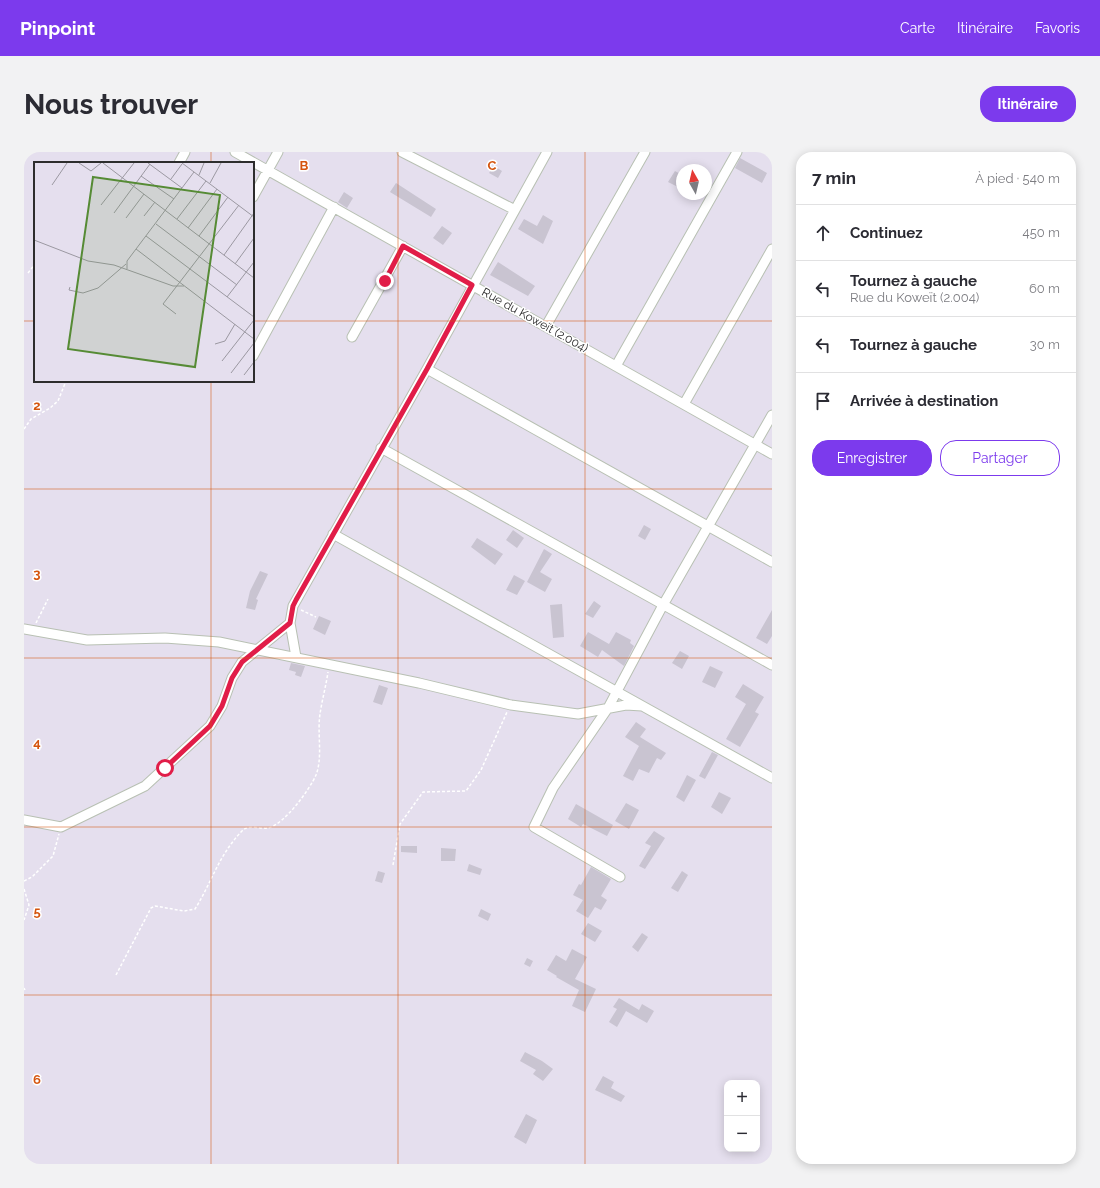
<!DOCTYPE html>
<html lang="fr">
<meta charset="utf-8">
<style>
body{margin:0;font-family:Raleway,sans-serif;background:#f2f2f3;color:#2b2b33}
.controls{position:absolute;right:12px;bottom:12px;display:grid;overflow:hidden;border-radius:8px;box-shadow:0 2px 10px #0003}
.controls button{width:36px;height:36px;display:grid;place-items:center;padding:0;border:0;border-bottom:1px solid #e1e1e2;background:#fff;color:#2b2b33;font:20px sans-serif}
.compass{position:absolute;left:652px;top:12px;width:36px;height:36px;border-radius:50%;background:#fff;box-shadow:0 2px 10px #0003;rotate:352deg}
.stop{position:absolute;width:12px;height:12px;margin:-9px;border:3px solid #e11d48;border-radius:50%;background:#fff}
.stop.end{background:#e11d48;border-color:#fff;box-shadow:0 1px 4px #0008}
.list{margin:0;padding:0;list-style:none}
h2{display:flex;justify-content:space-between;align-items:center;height:52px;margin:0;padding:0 16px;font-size:17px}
h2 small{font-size:13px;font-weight:400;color:#7c7c81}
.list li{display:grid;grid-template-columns:26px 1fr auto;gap:12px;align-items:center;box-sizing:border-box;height:56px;padding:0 16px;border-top:1px solid #e1e1e2}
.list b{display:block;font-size:15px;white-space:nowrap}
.list p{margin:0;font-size:13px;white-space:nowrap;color:#7c7c81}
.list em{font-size:13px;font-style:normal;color:#7c7c81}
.actions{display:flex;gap:8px;padding:12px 16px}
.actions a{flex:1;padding:9px 0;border:1px solid #7c3aed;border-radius:16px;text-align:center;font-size:14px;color:#7c3aed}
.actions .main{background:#7c3aed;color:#fff}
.icon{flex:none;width:22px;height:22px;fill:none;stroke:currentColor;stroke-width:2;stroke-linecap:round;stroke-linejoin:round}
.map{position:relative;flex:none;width:748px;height:1012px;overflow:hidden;border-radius:16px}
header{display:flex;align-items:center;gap:24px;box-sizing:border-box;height:56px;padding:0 20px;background:#7c3aed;color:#fff}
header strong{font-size:19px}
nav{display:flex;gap:22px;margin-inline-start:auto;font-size:14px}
.intro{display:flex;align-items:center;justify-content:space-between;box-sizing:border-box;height:96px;padding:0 24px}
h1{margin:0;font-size:28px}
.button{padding:10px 18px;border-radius:16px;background:#7c3aed;color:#fff;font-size:14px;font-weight:700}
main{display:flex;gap:24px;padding:0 24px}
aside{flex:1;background:#fff;border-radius:16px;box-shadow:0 2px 10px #0003}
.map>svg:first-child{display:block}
</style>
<header>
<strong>Pinpoint</strong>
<nav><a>Carte</a><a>Itinéraire</a><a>Favoris</a></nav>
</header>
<div class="intro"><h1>Nous trouver</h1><a class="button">Itinéraire</a></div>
<main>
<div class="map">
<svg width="748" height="1012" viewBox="0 0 748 1012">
<rect width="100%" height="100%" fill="#e5dfee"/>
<!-- building -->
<path fill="#c9c4d1" d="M716,6L743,21L738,31L711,16Z
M470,14L478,19L474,26L465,21Z
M651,19L658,23V37L644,30Z
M372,31L412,57L407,65L366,40Z
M320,40L329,46L323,56L314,50Z
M519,63L529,69L519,92L494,77L500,67L513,74Z
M418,74L428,81L419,93L409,86Z
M474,110L511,134L504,144L466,123Z
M620,373L627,377L621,388L614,384Z
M489,378L500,386L493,396L482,388Z
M453,386L479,402L471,413L447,395Z
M520,397L528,402L516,420L528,427L521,440L503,430Z
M236,419L244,422L232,447L234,448L231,458L222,456L226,439Z
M490,423L501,429L493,443L482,438Z
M570,449L577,454L569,466L561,462Z
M538,452L540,485L529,486L526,453Z
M748,458V484L743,492L732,486Z
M295,464L307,469L301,483L289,477Z
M564,480L585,492L592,480L607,488L606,491L610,494L600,514L578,498L574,505L556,494Z
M656,499L665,504L658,517L648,511Z
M267,511L281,514L277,525L271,523L272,520L265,518Z
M686,514L699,520L691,536L678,530Z
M719,532L740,545L731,560L735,562L716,595L702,587L722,552L711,545Z
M355,533L364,536L358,553L349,550Z
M612,570L622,577L616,585L642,601L637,608L633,606L625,621L615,617L609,629L599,624L615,594L601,585Z
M688,600L694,603L681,627L675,624Z
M663,623L672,628L660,650L652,645Z
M695,640L707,646L698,662L687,655Z
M602,651L615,658L605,677L591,669Z
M552,652L589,673L583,684L559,672L557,675L544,667Z
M630,679L641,686L621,717L615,714L627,694L621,691Z
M377,694H393V701L377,700Z
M417,696L432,697L431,709H417Z
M445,712L458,717L456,723L443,719Z
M567,715L587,727L577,744L583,748L577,758L571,755L564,766L552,759L559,748L549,743L555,732L557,733Z
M354,719L361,721L358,731L351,729Z
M658,719L664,723L654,740L647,736Z
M457,757L467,762L464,769L454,764Z
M564,771L578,779L571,790L557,782Z
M618,781L624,785L614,800L608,795Z
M548,797L563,805L551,827L572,837L561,860L548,854L555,838L532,825L533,824L523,818L532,803L542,809Z
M503,806L509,809L506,815L500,812Z
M595,846L615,858L618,852L630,859L623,871L602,859L593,875L585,870L593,857L589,855Z
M501,900L518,909L529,917L519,929L509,922L512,918L496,909Z
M579,924L590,930L587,936L601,944L597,950L571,938Z
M502,962L513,968L502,992L490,985Z"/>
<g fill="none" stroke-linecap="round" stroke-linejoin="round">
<defs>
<path id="minor" d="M211,0L748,302
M378,0L491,58
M155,11L161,0
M229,45L254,0
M522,174L621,0
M328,185L379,94
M229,204L310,55
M592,214L713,0
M403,217L748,410
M660,252L748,97
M357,296L748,513
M309,382L748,626
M0,477L63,488L141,486L195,490L395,531L487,553L554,562L602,553L618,554
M272,505L266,471L269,454L403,217L523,0
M0,668L37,675L121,634L186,574L198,554L208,526L218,510L266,471
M596,725L510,675L529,636L584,556L639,453L748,263"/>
</defs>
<!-- minor casing -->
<use href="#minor" stroke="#b8c0b3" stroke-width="11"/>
<!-- path -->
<path stroke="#fff" stroke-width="1.5" stroke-dasharray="3 2" stroke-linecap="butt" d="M4,121L11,112
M0,277L7,267L26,256L34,249L42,229
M277,458L292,465
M12,471L24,447
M369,713L376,672L399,640L442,639L457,618L483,560
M0,729L8,725L29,704L35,682
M0,737L5,753L0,768
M92,823L127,756L131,754L160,759L171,757C188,730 194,704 218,679C224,672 236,677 244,676C260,673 286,637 292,623C299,605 293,581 296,562C298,548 302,534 304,520
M0,836L1,838"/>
<!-- minor -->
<use href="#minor" stroke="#fff" stroke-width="9"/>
</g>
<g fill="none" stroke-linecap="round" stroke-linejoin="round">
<!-- route -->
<path stroke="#e11d48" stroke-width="5" d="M141,616L186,574L198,554L208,526L218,510L266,471L269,454L272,448L403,217L448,133L379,94L361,129"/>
</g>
<!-- grid -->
<path fill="none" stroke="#d5550f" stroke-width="1" stroke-opacity="0.55" d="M187,0V11M374,0V1012M561,0V1012M0,169H11M229,169H748M187,229V1012M0,337H748M0,506H748M0,675H748M0,843H748"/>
<g text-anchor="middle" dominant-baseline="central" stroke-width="3" stroke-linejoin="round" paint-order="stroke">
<!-- street labels -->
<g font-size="12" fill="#2d2d2d" stroke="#fff">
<text transform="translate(511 168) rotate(29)">Rue du Koweït (2.004)</text>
</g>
</g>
<!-- overview -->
<g transform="translate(10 10)">
<rect width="220" height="220" fill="#e5dfee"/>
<path fill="none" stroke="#9b98a1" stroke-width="1" d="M45,1L57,9L67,1M69,1L220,116M114,1L148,26M148,1L220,55M165,13L170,1M107,14L140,37M137,17L148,2M176,21L187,1M18,23L33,1M67,43L100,1M80,51L116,2M110,54L121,40M92,56L110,32M143,57L172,19M122,62L203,123M154,66L183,27M112,74L220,155M165,74L194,35M0,78L54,99L80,103L139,124H150M102,87L220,177M190,93L220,51M201,102L220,76M93,107V99L160,10M36,125L35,128L49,131L64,126L92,102M193,135L220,100M142,152L129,142L205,43M181,182L191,179L201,162M188,199L220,158M197,211L220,181M210,213L220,200"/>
<path fill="#568b35" fill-opacity="0.15" stroke="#568b35" stroke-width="2" d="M59,15L186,33L161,205L34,187Z"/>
<rect width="220" height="220" fill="none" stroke="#2d2d2d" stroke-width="2"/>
</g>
<g font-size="13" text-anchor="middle" font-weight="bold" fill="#d5550f" stroke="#fff" stroke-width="3" stroke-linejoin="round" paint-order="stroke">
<text x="280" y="18">B</text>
<text x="468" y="18">C</text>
<text x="13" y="258">2</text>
<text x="13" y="426">3</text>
<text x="13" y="595">4</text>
<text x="13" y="764">5</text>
<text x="13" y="932">6</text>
</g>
</svg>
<div class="controls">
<button>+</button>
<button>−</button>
</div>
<svg class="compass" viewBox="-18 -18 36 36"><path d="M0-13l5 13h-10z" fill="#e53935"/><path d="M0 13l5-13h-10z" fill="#7c7c81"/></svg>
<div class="stop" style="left:141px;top:616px"></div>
<div class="stop end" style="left:361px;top:129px"></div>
</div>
<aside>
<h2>7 min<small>À pied · 540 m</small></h2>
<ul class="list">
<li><svg class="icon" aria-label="ahead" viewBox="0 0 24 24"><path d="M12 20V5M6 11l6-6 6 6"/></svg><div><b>Continuez</b></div><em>450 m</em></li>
<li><svg class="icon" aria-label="left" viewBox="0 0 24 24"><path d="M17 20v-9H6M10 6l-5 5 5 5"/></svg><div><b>Tournez à gauche</b><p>Rue du Koweït (2.004)</p></div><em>60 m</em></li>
<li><svg class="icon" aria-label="left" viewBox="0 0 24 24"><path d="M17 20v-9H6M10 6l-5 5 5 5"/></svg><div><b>Tournez à gauche</b></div><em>30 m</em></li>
<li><svg class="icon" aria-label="arrive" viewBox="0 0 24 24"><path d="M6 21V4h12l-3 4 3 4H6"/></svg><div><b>Arrivée à destination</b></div></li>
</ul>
<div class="actions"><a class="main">Enregistrer</a><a>Partager</a></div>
</aside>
</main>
